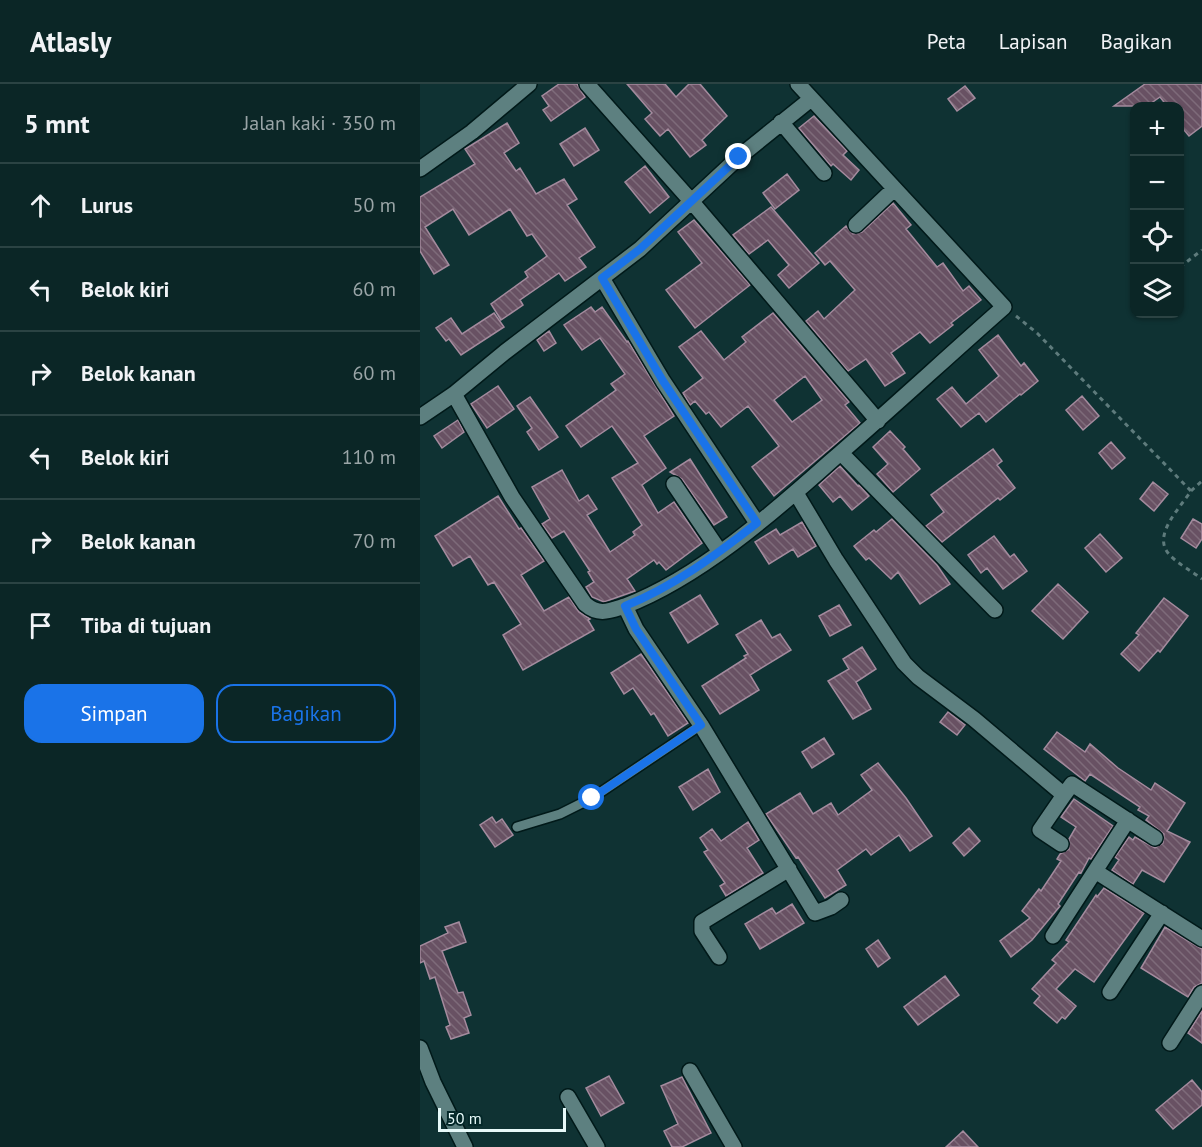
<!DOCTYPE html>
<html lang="id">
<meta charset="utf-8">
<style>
body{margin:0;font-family:"PT Sans",sans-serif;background:#193232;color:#f1f3f6}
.controls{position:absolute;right:18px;top:18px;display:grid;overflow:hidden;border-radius:12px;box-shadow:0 2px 4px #0004}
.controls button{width:54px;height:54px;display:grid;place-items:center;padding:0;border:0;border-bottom:2px solid #2b4343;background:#0b2626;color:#f1f3f6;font:30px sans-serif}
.scale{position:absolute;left:18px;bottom:15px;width:128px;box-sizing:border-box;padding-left:6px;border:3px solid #e6f9f9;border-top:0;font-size:16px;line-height:21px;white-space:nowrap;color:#e6f9f9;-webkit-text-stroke:4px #042829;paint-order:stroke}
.stop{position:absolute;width:18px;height:18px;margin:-14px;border:4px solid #1a73e8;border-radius:50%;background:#fff}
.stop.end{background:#1a73e8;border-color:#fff;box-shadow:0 2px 6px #0008}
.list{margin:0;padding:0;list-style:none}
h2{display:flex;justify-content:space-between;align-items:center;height:78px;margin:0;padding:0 24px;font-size:26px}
h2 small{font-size:20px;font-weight:400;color:#9aa5a7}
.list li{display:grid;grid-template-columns:39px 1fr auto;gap:18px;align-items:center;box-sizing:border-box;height:84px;padding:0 24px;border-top:2px solid #2b4343}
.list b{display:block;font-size:22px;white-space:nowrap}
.list em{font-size:20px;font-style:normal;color:#9aa5a7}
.actions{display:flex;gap:12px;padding:18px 24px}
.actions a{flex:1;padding:14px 0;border:2px solid #1a73e8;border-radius:18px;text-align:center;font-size:21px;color:#1a73e8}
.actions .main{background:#1a73e8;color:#fff}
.icon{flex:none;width:33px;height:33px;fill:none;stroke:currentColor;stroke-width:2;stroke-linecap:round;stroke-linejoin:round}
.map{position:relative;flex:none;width:782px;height:1063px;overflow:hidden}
header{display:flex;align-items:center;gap:36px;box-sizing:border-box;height:84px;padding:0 30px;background:#0b2626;border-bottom:2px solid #2b4343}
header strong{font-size:28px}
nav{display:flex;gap:33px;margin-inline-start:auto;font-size:21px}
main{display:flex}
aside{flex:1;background:#0b2626}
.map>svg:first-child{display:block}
</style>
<header>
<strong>Atlasly</strong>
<nav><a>Peta</a><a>Lapisan</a><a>Bagikan</a></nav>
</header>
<main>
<aside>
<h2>5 mnt<small>Jalan kaki · 350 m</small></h2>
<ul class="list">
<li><svg class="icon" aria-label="ahead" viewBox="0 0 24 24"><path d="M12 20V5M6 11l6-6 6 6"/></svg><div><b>Lurus</b></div><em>50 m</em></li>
<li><svg class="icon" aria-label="left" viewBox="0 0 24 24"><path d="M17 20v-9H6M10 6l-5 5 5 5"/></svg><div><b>Belok kiri</b></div><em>60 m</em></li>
<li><svg class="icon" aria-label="right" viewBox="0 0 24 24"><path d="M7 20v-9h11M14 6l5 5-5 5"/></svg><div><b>Belok kanan</b></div><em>60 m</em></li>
<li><svg class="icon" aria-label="left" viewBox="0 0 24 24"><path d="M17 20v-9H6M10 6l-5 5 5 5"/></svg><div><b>Belok kiri</b></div><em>110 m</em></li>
<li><svg class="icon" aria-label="right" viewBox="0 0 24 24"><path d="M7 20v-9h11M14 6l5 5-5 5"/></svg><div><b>Belok kanan</b></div><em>70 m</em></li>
<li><svg class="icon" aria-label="arrive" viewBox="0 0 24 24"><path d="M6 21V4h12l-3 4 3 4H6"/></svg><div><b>Tiba di tujuan</b></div></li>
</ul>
<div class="actions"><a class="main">Simpan</a><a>Bagikan</a></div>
</aside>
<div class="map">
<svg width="782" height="1063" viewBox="0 0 782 1063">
<defs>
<pattern id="building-back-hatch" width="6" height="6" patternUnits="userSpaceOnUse" patternTransform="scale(1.5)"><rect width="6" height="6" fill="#685163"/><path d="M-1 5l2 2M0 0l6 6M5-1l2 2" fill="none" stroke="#7e6b7a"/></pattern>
</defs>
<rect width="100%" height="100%" fill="#0f3233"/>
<!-- building -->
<path fill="url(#building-back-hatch)" stroke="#a48b9e" stroke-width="1.5" fill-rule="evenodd" d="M139,0H157L165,13L131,37L123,26L129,22L122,12Z
M207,0H245L256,13L269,0H280L307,32L282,56L286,61L270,73L248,45L240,52L225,35L232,29Z
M725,0H782V42L769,52L759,40V22H747L740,13L727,22H694Z
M545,2L555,14L537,27L528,15Z
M394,32L427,67L423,71L439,86L431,96L413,80L411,82L379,44Z
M87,39L99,59L84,69L96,87L100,84L116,110L144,95L157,115L147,121L175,163L159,174L166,183L145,197L139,189L100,216L103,221L81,236L71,220L108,193L105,188L127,172L112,150L107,152L90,125L49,151L33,125L5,143L29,181L14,190L0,167V113L55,80L45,65Z
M165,44L179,66L154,82L140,60Z
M225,82L249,113L230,129L205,98Z
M367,90L379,106L355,125L343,109Z
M473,119L491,141L486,145L517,183L523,179L543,207L549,202L561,216L531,239L533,241L510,259L500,248L471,269L485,289L465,302L446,275L428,287L386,237L398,227L404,235L435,206L410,177L405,181L395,169L426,142L433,150L442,148Z
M351,123L399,179L369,204L358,191L369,181L348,156L329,170L313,151Z
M274,136L330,201L275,244L246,206L282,179L258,148Z
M171,223L175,228L182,223L207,258L208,257L254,332L224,352L246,384L222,401L238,429L254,418L282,459L246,486L239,478L237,480L234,476L207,495L215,507L184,518L172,513L166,503L174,498L168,488L170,487L144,447L132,454L122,440L130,435L112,403L142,386L159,417L168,411L177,425L167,431L190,468L215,451L213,448L222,441L192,394L218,379L192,342L161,363L146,342L196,306L191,300L205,290L180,254L162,266L144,241Z
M74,229L84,243L41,271L29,255L26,257L16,244L31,234L42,250Z
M353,229L429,318L425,321L440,339L354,412L332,383L359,362L328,322L301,343L289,328L286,330L275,317L270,321L263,309L283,294L259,263L281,247L304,276L326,258L322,253ZM385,292L402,316L372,338L354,316Z
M129,247L136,259L124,267L117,256Z
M578,251L601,282L604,279L618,297L601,311L600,310L566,338L559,329L541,343L517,315L532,303L546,320L579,292L559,266Z
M78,302L94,325L67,344L51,320Z
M662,312L679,332L663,346L646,326Z
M110,313L138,353L119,366L107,348L112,344L97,322Z
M38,336L44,348L22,364L14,352Z
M470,347L485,363L483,365L500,385L473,408L457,390L468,380L453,363Z
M691,358L705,374L692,385L679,369Z
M573,365L582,377L577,381L595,404L580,416L578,414L522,458L506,442L524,428L511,411Z
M270,375L307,433L294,441L262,395L250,388Z
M420,382L438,402L439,401L449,412L432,426L420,412L413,418L399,401Z
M733,398L748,410L734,427L720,415Z
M78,412L99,445L101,444L124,477L101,491L124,527L149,513L159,528L170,535L168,536L174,546L103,586L83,551L101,540L74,498L68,501L50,472L33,482L15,452Z
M472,435L517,481L530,500L500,520L478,488L471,495L449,474L446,476L434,462L454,446L456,448Z
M773,435L782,440V455L776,464L761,454Z
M382,438L396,462L378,473L373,465L349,480L335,458L356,445L360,451Z
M680,450L702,474L686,488L665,464Z
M574,452L590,473L594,470L607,487L583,505L567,484L561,489L548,471Z
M638,500L668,528L643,555L612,527Z
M280,511L298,540L268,559L250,529Z
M744,514L768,532L740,568L738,566L719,587L701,570L719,551L716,549Z
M419,521L431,541L410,552L399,532Z
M341,536L352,554L360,550L371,566L330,591L339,606L300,630L282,602L326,574L324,572L328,570L316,551Z
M442,563L456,585L436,598L451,625L433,635L408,597L429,585L423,575Z
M221,570L268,639L248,652L234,629L231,631L213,604L204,610L191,589Z
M528,628L545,641L537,651L520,638Z
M637,648L665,668L670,660L698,684L731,706L735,699L765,719L747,747L770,758L744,798L722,786L713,800L692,786L699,776L695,773L709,753L713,756L715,753L735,764L743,759L744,750L726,736L729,732L718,726L720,723L670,690L665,697L624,665Z
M404,654L414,670L392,684L382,668Z
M458,679L486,714L512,752L490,767L479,751L451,771L446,765L417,786L426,801L405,814L378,773L376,774L346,730L380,709L393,730L411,719L418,731L452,706L441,691Z
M288,685L300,708L273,726L259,703Z
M654,715L693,742L671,775L669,774L661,789L659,788L638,820L640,822L612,856L591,873L580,857L610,834L602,827L619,805L621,807L641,777L637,775L640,770L649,765V755L656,743L641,733Z
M72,733L76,739L82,735L93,751L75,763L60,741Z
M328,738L339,756L327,764L343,789L306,812L300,802L305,799L284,768L288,766L280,754L292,745L301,757Z
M549,744L560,757L544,772L533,759Z
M684,804L724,829L674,898L655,885L636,905L656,922L645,935L642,933L637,939L614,919L620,912L612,905L636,879L632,876L649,858L646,856L676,811L677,813Z
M372,820L384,839L340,865L325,840L352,824L356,830Z
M39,838L46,858L22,867L38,909L43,908L51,931L44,934L49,949L31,955L26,943L30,941L15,893L10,895L4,877L0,879V862L28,849L25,843Z
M745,843L782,865V899L774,903L768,913L721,884Z
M458,856L470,874L458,883L446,865Z
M525,892L539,911L498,941L484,923Z
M782,927V959L768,949Z
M189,992L204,1019L181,1032L166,1004Z
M262,993L291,1049L262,1063H252L244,1047L258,1040L241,1002Z
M772,996L782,1008V1021L753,1045L736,1026Z
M543,1047L558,1063H526Z"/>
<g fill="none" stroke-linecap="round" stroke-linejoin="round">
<defs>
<path id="lane" d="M97,743L140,730L172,714L281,641"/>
<path id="street" d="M167,0L272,118L458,337
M378,0L584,223C526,274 469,327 410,378C352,430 278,494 205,522L216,545L281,641L395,829L411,823L421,816
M361,38L404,89
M0,85L52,48L109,0
M436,141L474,105
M182,194L243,297L337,439
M34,310L92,413L165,520C179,532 189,527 205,522
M0,333L34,310L85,268L220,165L319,73L391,15
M421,369L575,526
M254,400L300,468
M376,409L416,476L484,579L498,593L554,635L644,711L652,700L735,754
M641,760L620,746L644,711
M675,787L782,855
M633,852L708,736
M299,873L282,847V838L369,785
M690,908L742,829
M750,959L782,909
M0,964L13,998L45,1063
M270,987L314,1063
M148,1013L177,1063"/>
</defs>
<!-- lane casing -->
<use href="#lane" stroke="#011919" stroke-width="12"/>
<!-- street casing -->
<use href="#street" stroke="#011919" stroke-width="18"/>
<!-- path -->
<path stroke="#5e7b7c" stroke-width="3" stroke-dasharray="4.5 4.5" stroke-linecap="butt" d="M760,183L782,166
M596,232L617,249L771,407C760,424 733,450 748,469C756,479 772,487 782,495
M771,407L782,397"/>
<!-- lane -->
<use href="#lane" stroke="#5d8080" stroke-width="9"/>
<!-- street -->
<use href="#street" stroke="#5d8080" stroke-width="15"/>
</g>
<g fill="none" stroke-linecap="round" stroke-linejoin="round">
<!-- route -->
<path stroke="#1a73e8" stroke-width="8" d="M172,714L281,641L216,545L205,522C253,503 296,471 337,439L243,297L182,194L220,165L319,73"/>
</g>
</svg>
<div class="controls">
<button>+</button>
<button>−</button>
<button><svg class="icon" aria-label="locate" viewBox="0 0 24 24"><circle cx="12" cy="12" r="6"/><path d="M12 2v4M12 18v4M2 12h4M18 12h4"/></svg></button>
<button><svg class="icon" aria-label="layers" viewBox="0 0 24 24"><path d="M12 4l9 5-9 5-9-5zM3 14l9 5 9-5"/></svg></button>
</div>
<div class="scale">50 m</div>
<div class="stop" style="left:172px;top:714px"></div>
<div class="stop end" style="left:319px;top:73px"></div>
</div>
</main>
